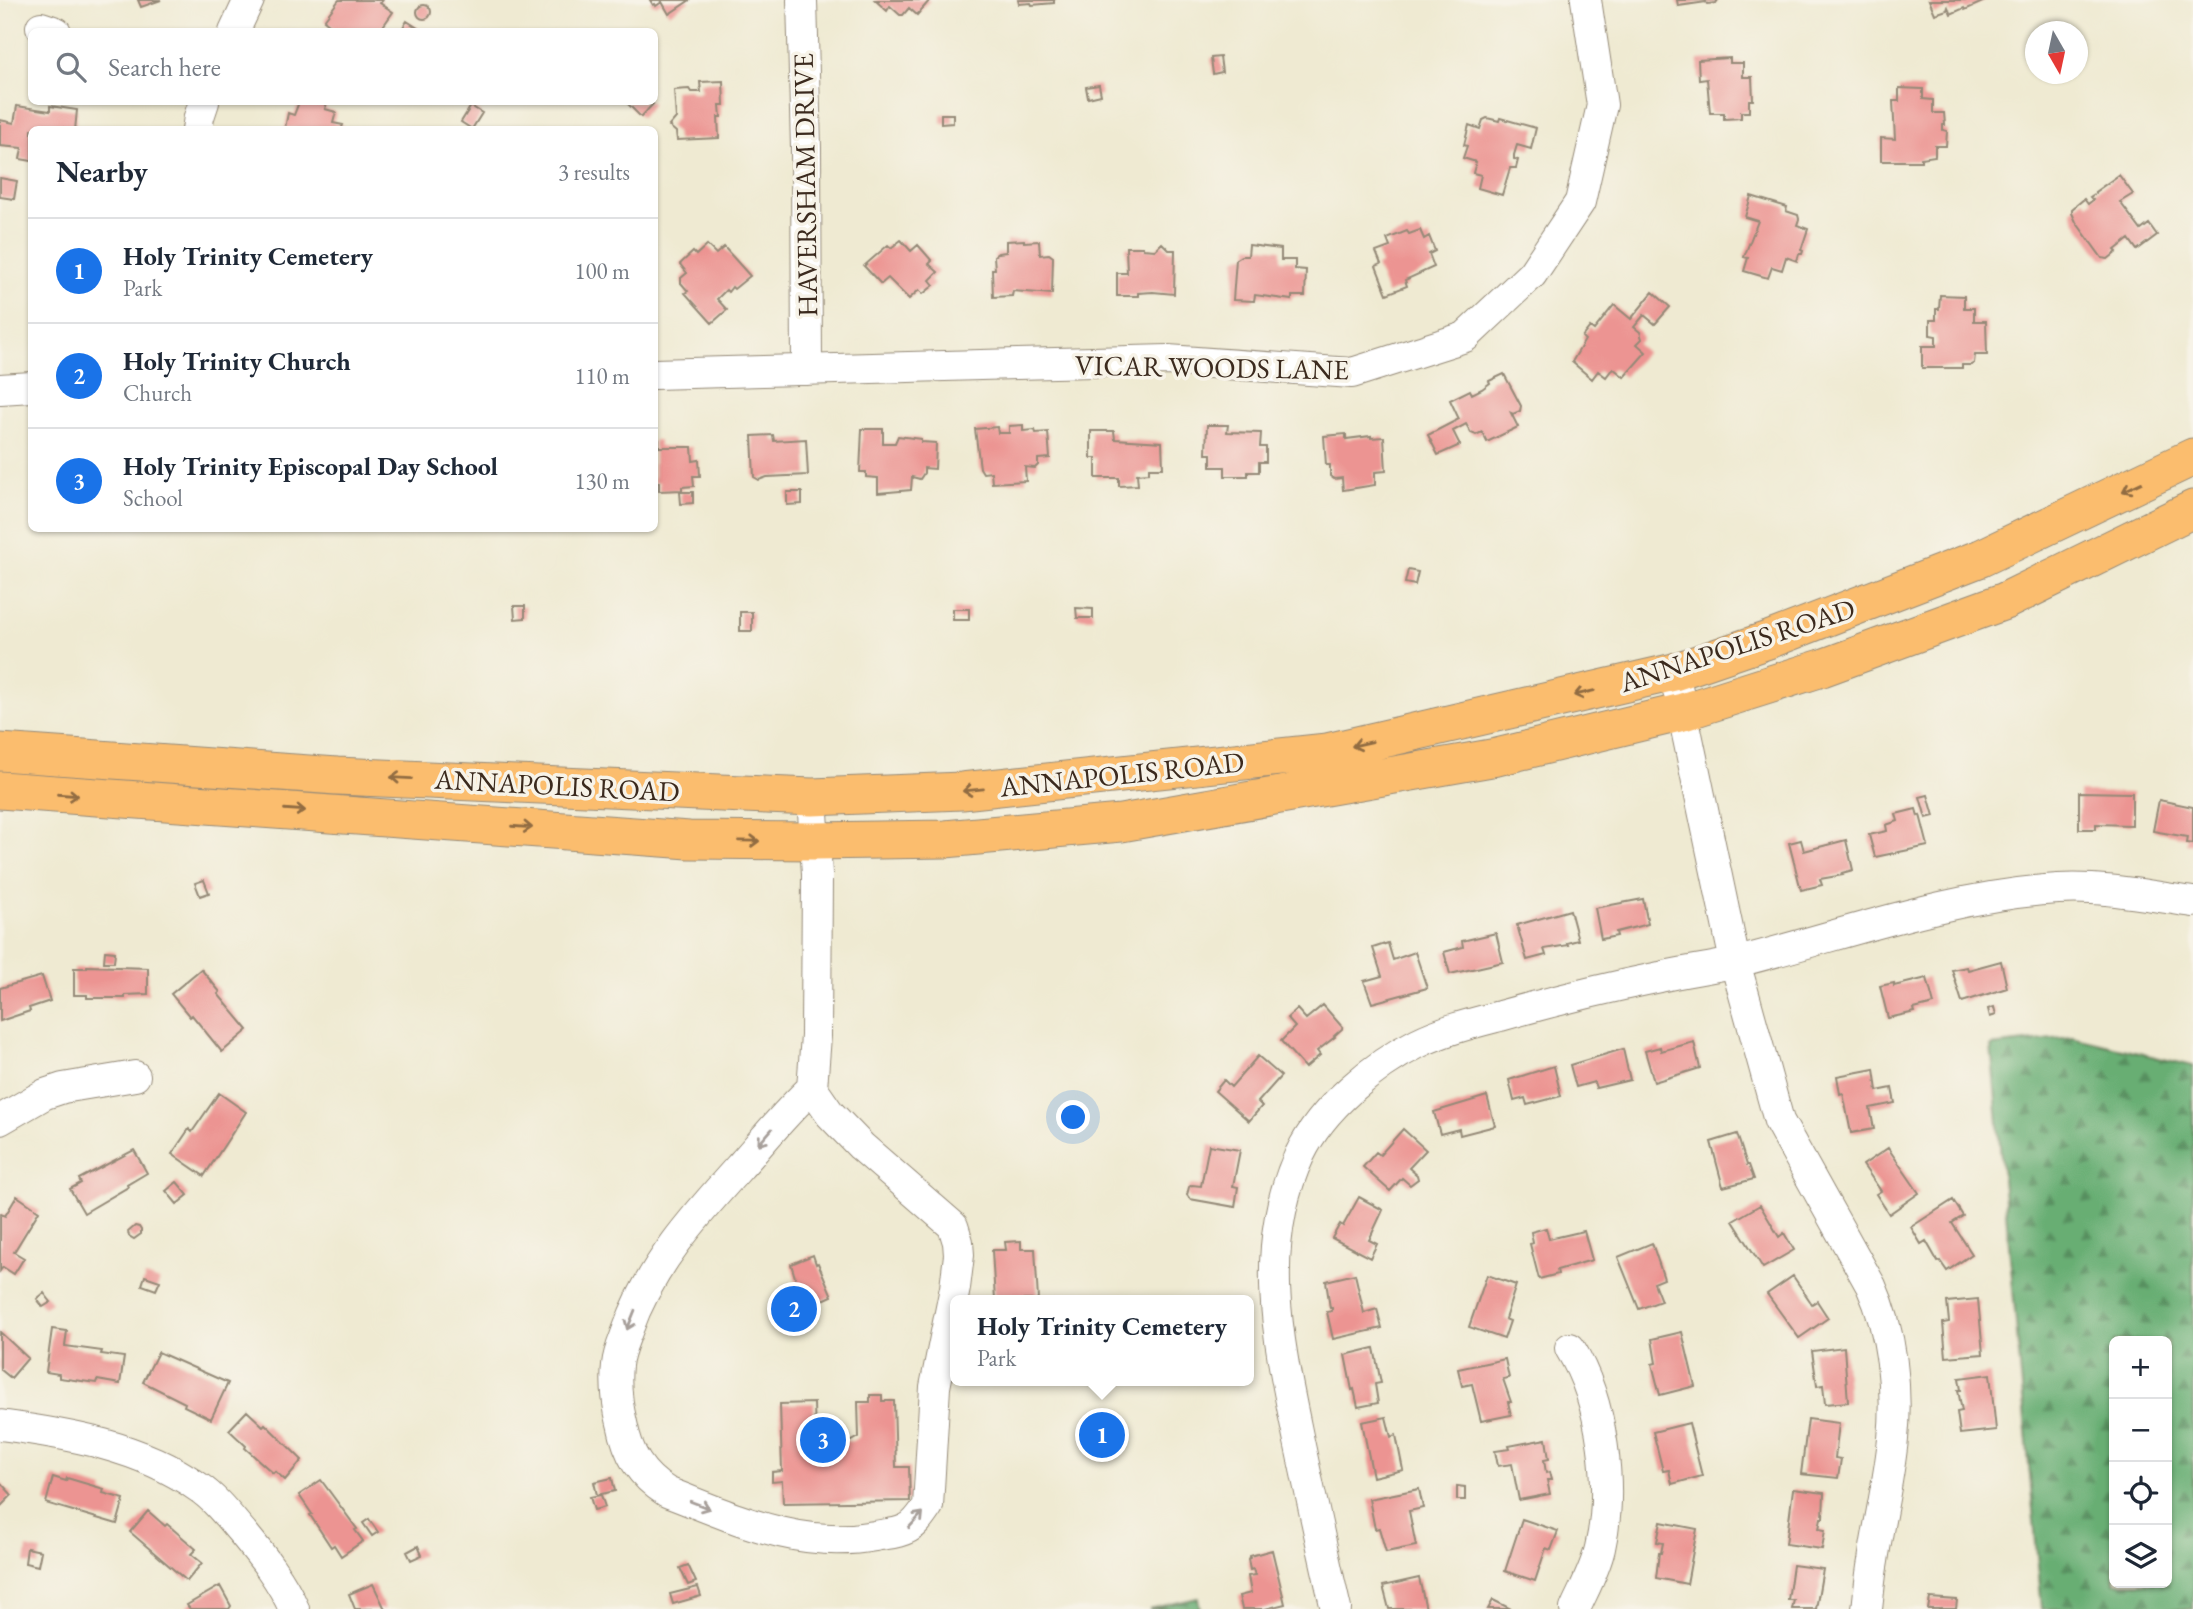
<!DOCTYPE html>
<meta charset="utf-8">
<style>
body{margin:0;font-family:"EB Garamond",serif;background:#f6f6f7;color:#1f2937}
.controls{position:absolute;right:21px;bottom:21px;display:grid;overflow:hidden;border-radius:10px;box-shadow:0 2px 5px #0004}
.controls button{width:63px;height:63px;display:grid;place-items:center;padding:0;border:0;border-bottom:2px solid #e0e1e3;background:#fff;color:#1f2937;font:35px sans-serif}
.compass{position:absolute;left:2025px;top:21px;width:63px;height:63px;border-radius:50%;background:#fff;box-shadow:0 2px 5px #0004;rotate:171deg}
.you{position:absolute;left:1074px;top:1118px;width:24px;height:24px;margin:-18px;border:5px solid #fff;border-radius:50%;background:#1a73e8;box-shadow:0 0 0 10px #1a73e833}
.badge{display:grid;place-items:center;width:46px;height:46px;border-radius:50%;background:#1a73e8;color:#fff;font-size:23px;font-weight:700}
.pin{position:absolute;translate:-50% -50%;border:4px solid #fff;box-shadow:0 2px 7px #0006}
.popup{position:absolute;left:950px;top:1295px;width:304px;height:91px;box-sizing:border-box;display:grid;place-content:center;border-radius:10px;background:#fff;filter:drop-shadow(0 2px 5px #0005);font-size:23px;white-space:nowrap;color:#747a83}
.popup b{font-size:26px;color:#1f2937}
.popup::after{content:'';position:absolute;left:50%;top:100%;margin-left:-14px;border:14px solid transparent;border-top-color:#fff}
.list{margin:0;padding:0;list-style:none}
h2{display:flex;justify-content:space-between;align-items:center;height:91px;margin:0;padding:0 28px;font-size:30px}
h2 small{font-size:23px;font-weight:400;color:#747a83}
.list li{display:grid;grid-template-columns:46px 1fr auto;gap:21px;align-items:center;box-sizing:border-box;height:105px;padding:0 28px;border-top:2px solid #e0e1e3}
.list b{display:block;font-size:26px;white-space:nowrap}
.list p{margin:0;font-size:23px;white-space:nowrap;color:#747a83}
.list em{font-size:23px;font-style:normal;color:#747a83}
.icon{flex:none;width:38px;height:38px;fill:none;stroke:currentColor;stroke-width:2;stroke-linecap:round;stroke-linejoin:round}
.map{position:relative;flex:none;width:2193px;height:1609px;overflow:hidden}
.search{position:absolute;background:#fff;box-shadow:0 2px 5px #0004;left:28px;top:28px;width:630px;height:77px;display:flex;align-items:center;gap:18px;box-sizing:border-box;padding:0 24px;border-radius:10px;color:#747a83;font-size:26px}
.panel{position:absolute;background:#fff;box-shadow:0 2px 5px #0004;left:28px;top:126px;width:630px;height:406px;border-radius:10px}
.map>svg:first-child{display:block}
</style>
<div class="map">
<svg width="2193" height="1609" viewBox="0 0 2193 1609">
<defs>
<pattern id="forest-firs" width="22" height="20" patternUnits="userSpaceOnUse" patternTransform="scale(1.75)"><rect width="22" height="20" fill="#68ae73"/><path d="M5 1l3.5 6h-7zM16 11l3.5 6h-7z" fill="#578e5e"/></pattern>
</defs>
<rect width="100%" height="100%" fill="#f7f3e8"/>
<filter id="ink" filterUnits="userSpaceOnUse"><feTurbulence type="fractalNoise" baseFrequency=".0143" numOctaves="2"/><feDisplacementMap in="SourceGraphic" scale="14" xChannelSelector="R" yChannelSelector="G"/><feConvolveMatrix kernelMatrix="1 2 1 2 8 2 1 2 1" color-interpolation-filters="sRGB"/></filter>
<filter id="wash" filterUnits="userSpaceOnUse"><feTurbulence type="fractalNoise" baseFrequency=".00686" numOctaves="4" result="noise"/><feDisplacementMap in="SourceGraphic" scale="28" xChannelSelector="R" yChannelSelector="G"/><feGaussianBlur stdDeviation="1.57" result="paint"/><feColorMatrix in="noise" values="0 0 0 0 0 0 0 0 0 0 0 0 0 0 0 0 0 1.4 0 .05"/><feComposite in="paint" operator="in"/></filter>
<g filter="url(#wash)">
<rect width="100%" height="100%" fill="#efead2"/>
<!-- forest -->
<path fill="url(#forest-firs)" stroke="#526c48" stroke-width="2" fill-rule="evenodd" d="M2072,1037L2193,1066V1609H2042L1991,1046ZM2114,1341H2167V1583H2114Z
M1198,1598L1200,1609H1149Z"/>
<g id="blocks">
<!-- building -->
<path fill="#ec9492" d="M138,0H161L141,7Z
M339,0H383L380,3L393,12L379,32H339L324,20Z
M650,0H690L669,14L662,2L656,6L655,4L653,5Z
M875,0H930L917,15L909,8L903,15H900L890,6L887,11Z
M1018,0H1054V3L1032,5L1031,3L1019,4Z
M1677,0H1718L1716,3L1707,4L1706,2L1678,6Z
M1929,0H1987L1965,10L1964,8L1951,14L1948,7L1947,10L1935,14Z
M417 12a7 7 0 1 1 14 0a7 7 0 1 1-14 0Z
M407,21L424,32H400Z
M1220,57L1222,72L1213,74L1211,58Z
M1730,58V63H1743V77H1752L1753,100H1749V112H1741V118L1724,119V113H1710L1707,79L1699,80L1698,60Z
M723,81L724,105H720L721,117H718L719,138L677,140L676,132L669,126L676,118L674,90L689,89L691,92H701L700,82Z
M1099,85L1101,95L1088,98L1086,87Z
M1899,88L1923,89V99L1933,100V113H1944L1945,125H1943V130L1947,131L1946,146H1935V156L1921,158V161H1881V138L1895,139L1893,101H1899Z
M299,102H327L325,109L336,112L333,123L343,125L341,130L285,128L288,113L294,115Z
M630,102H651L653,104L641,117L628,104Z
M17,106L50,111V106L77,110L75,130H32V161L20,159L22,148L0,146V120L14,123Z
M471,106L482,113L472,129L461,122Z
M941,114H953V123L941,124Z
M1487,118L1499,121L1500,118L1536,128L1531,149L1517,145L1514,155V159L1518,160L1516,168H1510L1502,195L1478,188L1481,175L1473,173L1476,162L1463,158L1467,146L1464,145L1469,125L1480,129L1483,120Z
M2119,175L2133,194L2120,202L2141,230L2149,224L2157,235L2137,250L2129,239L2115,250L2117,252L2108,259L2102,258L2076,222L2072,213V209L2084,199L2088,204L2093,200L2090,197L2096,193L2095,192Z
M0,178L17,181L14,199L0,197Z
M1751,196L1787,207L1786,211L1798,215L1799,219L1797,225L1808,229L1801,250L1803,251L1802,254H1799L1797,261L1786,257L1782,270L1772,267L1768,278L1744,271L1748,258L1744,257L1758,221L1745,217Z
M1420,230L1424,239L1429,236L1435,251L1429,254L1434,267L1405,280L1407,286L1387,294L1376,266L1381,264L1376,252L1390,247L1387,239L1407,231L1409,234Z
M901,240L911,251L918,245L932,261L929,264L938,272L930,280L934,285L923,294L919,290L909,299L888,278L881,284L864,266L888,245L891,248Z
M1024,240V242L1039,241L1040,255L1049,254L1053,257L1052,294L1013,291L1012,296L993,297L992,269H995L994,256L998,253L1006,252V241Z
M1162,243L1169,250H1175L1174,294L1153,292L1138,293V296H1117V273H1127L1126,247H1143V249L1155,250Z
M707,245L716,254L724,247L750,276L734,289L732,287L728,292L726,290L717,299L727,310L712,323L685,293L688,291L681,283V278L687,273L680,264L693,252L696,255Z
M1249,245L1281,249V260H1295V269L1306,270L1305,296H1292V300L1255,295L1254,301L1233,300L1236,259L1241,256H1248Z
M1653,292L1670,307L1655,324L1644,315L1634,327L1640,332L1642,339L1637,344L1646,352L1624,377L1613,368L1606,377L1598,371L1592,379L1572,362L1585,340L1582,337L1590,327L1594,330L1614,305L1631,319Z
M1940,295L1964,296V308H1974V321H1986L1987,355H1975L1974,363L1971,365H1962V368H1922V346H1936V336L1930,335V320H1936V309H1939Z
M1504,374L1521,406L1520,411L1513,414L1511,413L1518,427L1487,442L1482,432L1476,435L1471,433L1466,424L1453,431L1460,445L1438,455L1428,435L1459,419L1450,400L1470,390L1472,394L1482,389L1490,383L1489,381Z
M1023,425V431L1035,430L1036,433L1048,432L1050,458L1038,459V465L1035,468L1025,467L1026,481L992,483L991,472L983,473L980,468L975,429L997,427L998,433H1009V426Z
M1207,425H1228L1227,432L1261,433L1260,447H1266V462H1259V472H1248V476H1225V467H1211V454H1206Z
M862,429H883V443H895L898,436L921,439V442L936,443L935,469L924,468V473L920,479L912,477L911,490L878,493V478L866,477V472H860Z
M1091,431H1114L1115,439L1162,442L1163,468H1149V473L1137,474L1138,485L1119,486V478H1096V458H1091Z
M1346,434V439L1371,436V438L1384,437L1386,471L1375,472V485L1343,490L1342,478L1334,479L1330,476V465H1326L1324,436Z
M773,435L774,441L806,439L808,475L767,477L759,480L754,477L752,436Z
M654,440H659V447H692L693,461L699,460L700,476H693L694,486L682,487V490L659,491V482L654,483Z
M680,492H693V503L681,504Z
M787,492H802V504L787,505Z
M1408,570L1418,572L1415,585L1405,583Z
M514,606H525V618L515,619Z
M1076,608L1093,609V618H1077Z
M953,609H969V620H953Z
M740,612H752V631H740Z
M2079,792L2132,793V825L2096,824V829H2079Z
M1928,795L1934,816L1926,818L1920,797Z
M2159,800L2193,807V844L2186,843L2187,837L2153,831Z
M1916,809L1918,816L1920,815L1928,846L1875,857L1869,835L1887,831L1886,825L1898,821L1896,814Z
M1801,840L1804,851L1846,840L1853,870L1842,873L1843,875L1820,879L1822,885L1801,890L1789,843Z
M204,880L209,893L200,896L195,883Z
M1643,899L1648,924L1616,932L1617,936L1601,939L1595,908Z
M1570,910L1578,940L1567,943L1568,945L1544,949L1546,955L1527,960L1517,925Z
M1496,933L1503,962L1450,974L1444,952L1463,947L1462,941Z
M1388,943L1393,960L1415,952L1427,988L1372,1003L1364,981L1382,976L1373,948Z
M105,951L115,952L114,962H104Z
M2001,961L2007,988L1962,1002L1952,970L1967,967L1968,970Z
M87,966L148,968V994L125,995V998H87V995H74V968H87Z
M201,969L220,992L218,994L248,1030L222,1052L192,1015L190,1017L171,994Z
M42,976L50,1001L29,1008L30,1011L0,1021V988Z
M1927,978L1934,1004L1914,1009L1915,1012L1888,1018L1880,986L1894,983V986Z
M1323,1005L1343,1028L1334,1036L1335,1037L1317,1051L1320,1055L1305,1068L1281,1041L1295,1027L1287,1018L1297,1009L1306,1019Z
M1994,1007L1996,1015L1990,1017L1988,1009Z
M1694,1042L1700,1068L1654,1082L1645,1051L1660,1047L1661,1051Z
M1623,1049L1630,1080L1596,1088L1594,1082L1576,1087L1570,1065Z
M1258,1056L1281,1076L1258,1102L1262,1106L1249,1121L1215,1091L1224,1080L1231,1087Z
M1554,1066L1561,1096L1527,1105L1525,1098L1514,1101L1509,1080Z
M1874,1069L1877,1091L1892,1088L1895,1103L1870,1108L1874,1129L1851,1133L1843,1093L1840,1094L1837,1076Z
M219,1093L246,1112L204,1176L172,1154L189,1129L192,1132Z
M1487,1096L1495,1126L1460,1135L1459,1129L1440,1134L1434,1112Z
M1403,1129L1426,1150L1409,1168L1417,1175L1418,1179L1410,1185L1402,1178L1390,1191L1363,1167L1376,1152L1380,1155Z
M1737,1134L1747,1165H1749L1754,1179L1723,1187L1711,1142Z
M1209,1145L1240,1150L1233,1186L1238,1187L1235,1207L1190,1199L1187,1195L1189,1187L1192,1185L1201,1186Z
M1888,1148L1919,1193L1889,1214L1876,1194L1881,1191L1863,1165Z
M134,1150L147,1173L127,1185L128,1187L84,1213L70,1189L81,1183L79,1179Z
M177,1182L188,1195L177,1204L166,1191Z
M17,1196L39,1211L14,1252L24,1258L14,1274L3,1267L0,1271V1216L1,1214L5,1216Z
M1359,1197L1383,1210L1369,1240L1377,1244L1370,1258L1332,1238L1340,1224L1343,1226Z
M1953,1200L1963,1216L1952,1223L1972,1254L1947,1271L1940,1261L1938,1262L1926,1241L1921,1244L1911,1227Z
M1760,1205L1779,1237L1784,1233L1794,1250L1763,1268L1733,1221Z
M135,1226L139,1227L141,1230V1234L134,1239L129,1236L128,1232Z
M1546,1228L1549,1239L1584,1231L1592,1260L1557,1270L1558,1274L1539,1279L1530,1244L1533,1243L1531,1232Z
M1021,1241V1249H1035L1038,1300H995L992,1250H1006L1005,1242Z
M1652,1243L1664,1279L1654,1283L1661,1301L1639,1309L1618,1257Z
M813,1255L816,1264L818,1263L832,1296L794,1313V1311L786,1314L779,1296L798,1287L791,1264Z
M1355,1274L1364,1313L1377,1309L1382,1328L1333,1339L1327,1312L1332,1311V1308H1330L1326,1281Z
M1487,1275L1516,1285L1505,1319L1510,1321L1504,1339L1469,1327Z
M145,1276L160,1281L156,1290L142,1285Z
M1793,1276L1812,1304L1817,1301L1828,1318L1799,1338L1767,1294Z
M44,1293L51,1302L43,1307L37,1299Z
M1978,1299L1983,1354L1946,1357L1943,1323L1949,1322L1947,1302Z
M52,1329L67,1331L65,1346L102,1351L101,1354L124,1357L120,1384L97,1380L96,1383L59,1378V1374L46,1372Z
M0,1332L28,1358L11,1378L0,1369Z
M1682,1332L1695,1386L1660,1395L1652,1364L1656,1363L1652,1339Z
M1844,1347L1848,1402L1825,1404L1823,1385L1817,1386L1812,1351Z
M1374,1348L1381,1383L1375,1384L1378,1403L1358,1407L1354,1389L1352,1390L1345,1355Z
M158,1352L228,1383L211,1419L184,1406L185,1403L143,1382Z
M1505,1359L1509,1378L1503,1379L1511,1402H1508L1511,1415L1481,1421L1472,1384L1462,1386L1458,1369Z
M1990,1374L1996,1430L1960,1434L1957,1412L1962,1411L1958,1390H1961L1959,1378Z
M870,1395H882V1401H894L896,1467H909L910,1501L783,1503L782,1481L772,1482V1472L782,1471L780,1404L814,1403L815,1437H819L823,1442L852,1441L859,1437L858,1402H870Z
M247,1411L263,1426L265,1424L302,1460L285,1480L275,1471L273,1473L245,1448L246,1446L229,1430Z
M1386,1417L1391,1437L1396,1435L1403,1470L1373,1477L1362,1422Z
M1808,1419L1839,1423L1835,1458L1841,1459L1838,1478L1801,1474Z
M1689,1423L1702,1476L1672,1484L1669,1470L1663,1471L1653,1432Z
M1546,1439L1549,1459L1544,1460L1546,1473L1549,1472L1551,1480H1547L1550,1494L1519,1500L1512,1464L1498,1466L1495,1451L1510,1449L1509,1446Z
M53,1477L66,1481L67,1478L104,1489L103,1493L124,1499L117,1524L46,1503Z
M612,1478L615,1491L597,1495L594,1482Z
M321,1480L357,1529L355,1530L363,1541L341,1556L334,1545L331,1547L310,1515L312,1514L299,1495Z
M0,1482L12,1495L0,1507Z
M1457,1486L1465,1487V1500H1457Z
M1419,1489L1423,1508L1409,1511L1416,1546L1386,1552L1379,1528L1375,1529L1369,1499Z
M1793,1489L1824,1493L1823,1518H1821L1819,1529L1825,1530L1822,1549L1786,1544Z
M601,1495L605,1507L594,1510L590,1497Z
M148,1511L165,1526L167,1524L196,1549L191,1554L202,1563L187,1581L130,1532Z
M369,1519L378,1532L372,1536L363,1523Z
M1522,1519L1558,1531L1551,1550L1546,1548L1535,1581L1505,1571Z
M1661,1522L1697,1529L1687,1584L1656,1578L1659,1553H1661L1663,1543L1657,1542Z
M418,1546L422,1555L411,1560L407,1552Z
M27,1548L41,1551L38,1566L25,1563Z
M1272,1550L1285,1604L1265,1609H1242L1239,1596L1251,1593L1248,1576L1255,1575L1253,1569L1250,1570L1248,1559L1250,1558V1556Z
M688,1565L696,1582L688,1585L680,1568Z
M1793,1565L1823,1569L1816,1609H1792L1794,1600H1788Z
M1419,1578L1426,1609H1389L1383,1586Z
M373,1584L385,1609H355L349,1594Z
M220,1586L231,1606L229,1609H190L187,1605Z
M698,1587L701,1596L673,1604L670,1594Z
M1930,1598L1957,1600L1956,1609H1928Z
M1493,1600L1511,1609H1488Z"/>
</g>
</g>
<g filter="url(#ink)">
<use href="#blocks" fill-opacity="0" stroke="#958a78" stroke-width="2"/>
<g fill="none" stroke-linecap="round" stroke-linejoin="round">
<defs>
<path id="minor" d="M802,0L806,148L807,370
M41,27L56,32
M234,32L249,0
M197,130L199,117L204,102
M654,374L1168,360L1352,373L1465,337L1532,274L1580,202L1602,105L1586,0
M0,389L32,387
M1674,672L1735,962L1779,1121L1871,1286C1892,1332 1898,1389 1893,1439C1889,1480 1879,1520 1873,1561C1870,1577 1869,1593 1867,1609
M812,797L817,874L816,1036L812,1088L830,1114L861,1146L953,1226L958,1242L959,1255L955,1288L935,1387L928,1506C922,1514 916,1525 906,1529C897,1534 884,1534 875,1536C799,1550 735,1518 667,1492C640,1475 628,1454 622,1423C617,1403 615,1385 617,1365C618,1353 624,1340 628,1329C651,1264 698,1213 743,1163C766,1137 787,1111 812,1088
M0,1120L45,1094L63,1088L135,1076
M1570,1348C1603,1401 1614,1488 1600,1548C1595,1570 1584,1589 1575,1609
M0,1425C68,1434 141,1446 198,1487C216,1499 229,1517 243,1533C262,1556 282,1581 294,1609
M1336,1609C1323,1553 1311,1497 1299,1441C1279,1344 1256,1248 1300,1154C1322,1108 1374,1065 1418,1043C1444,1030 1473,1023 1500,1016C1553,1001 1606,988 1660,977C1685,971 1712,968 1737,962C1844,935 1947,896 2058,889C2101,886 2150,896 2193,902"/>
<path id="major" d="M0,752L337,776L812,797L962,791L1327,752L1674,672L1771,639L1981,558L2193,457
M0,790L689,840L814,841L945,839L1121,823L1497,757L1683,712L1822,668L2005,601L2193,509"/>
</defs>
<!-- minor casing -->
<use href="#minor" stroke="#958a78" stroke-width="32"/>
<!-- major casing -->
<use href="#major" stroke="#958a78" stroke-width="39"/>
<!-- minor -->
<use href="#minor" stroke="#fff" stroke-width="30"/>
<!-- major -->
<use href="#major" stroke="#fbbd6e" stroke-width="37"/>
</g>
<!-- one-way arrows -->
<defs><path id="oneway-shaft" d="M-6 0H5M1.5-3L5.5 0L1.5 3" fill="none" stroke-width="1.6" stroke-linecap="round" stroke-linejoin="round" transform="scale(1.75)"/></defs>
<g stroke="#916c42">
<use href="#oneway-shaft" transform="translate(2132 487) rotate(155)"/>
<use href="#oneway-shaft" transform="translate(1584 693) rotate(167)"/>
<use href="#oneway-shaft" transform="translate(1362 744) rotate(167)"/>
<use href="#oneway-shaft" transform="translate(401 778) rotate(-177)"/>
<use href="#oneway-shaft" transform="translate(973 790) rotate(174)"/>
<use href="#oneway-shaft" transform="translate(68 795) rotate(4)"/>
<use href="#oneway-shaft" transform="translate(295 810) rotate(4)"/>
<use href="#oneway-shaft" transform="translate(522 827) rotate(4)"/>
<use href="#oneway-shaft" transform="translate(749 841) rotate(1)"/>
</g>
<g stroke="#a79f9a">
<use href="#oneway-shaft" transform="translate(765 1137) rotate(131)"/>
<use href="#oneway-shaft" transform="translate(631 1320) rotate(112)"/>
<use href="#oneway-shaft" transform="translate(700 1505) rotate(21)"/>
<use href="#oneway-shaft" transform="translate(916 1520) rotate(-47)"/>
</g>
</g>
<g text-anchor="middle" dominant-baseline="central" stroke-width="7" stroke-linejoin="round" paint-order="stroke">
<!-- street labels -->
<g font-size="28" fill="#3b2a1e" stroke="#f7f3e8">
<text transform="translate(805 185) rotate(-91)">HAVERSHAM DRIVE</text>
<text transform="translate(1212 367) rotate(1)">VICAR WOODS LANE</text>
<text transform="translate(1737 645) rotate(-18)">ANNAPOLIS ROAD</text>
<text transform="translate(1122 774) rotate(-6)">ANNAPOLIS ROAD</text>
<text transform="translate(557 785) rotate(3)">ANNAPOLIS ROAD</text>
</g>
</g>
</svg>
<div class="controls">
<button>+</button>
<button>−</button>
<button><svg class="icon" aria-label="locate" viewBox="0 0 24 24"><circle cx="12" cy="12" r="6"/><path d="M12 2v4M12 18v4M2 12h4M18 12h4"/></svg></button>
<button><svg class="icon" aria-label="layers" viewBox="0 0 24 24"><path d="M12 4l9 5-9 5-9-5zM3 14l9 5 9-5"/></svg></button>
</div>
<svg class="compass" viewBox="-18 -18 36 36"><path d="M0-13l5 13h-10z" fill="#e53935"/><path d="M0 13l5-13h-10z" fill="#747a83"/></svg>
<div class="you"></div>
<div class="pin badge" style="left:1102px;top:1435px">1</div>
<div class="popup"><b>Holy Trinity Cemetery</b>Park</div>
<div class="pin badge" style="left:794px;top:1309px">2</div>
<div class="pin badge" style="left:823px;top:1440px">3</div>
<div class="search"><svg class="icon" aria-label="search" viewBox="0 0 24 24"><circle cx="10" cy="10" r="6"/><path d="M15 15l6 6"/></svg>Search here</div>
<section class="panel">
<h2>Nearby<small>3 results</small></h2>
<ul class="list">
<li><span class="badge">1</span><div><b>Holy Trinity Cemetery</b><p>Park</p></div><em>100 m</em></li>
<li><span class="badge">2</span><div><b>Holy Trinity Church</b><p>Church</p></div><em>110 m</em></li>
<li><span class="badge">3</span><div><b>Holy Trinity Episcopal Day School</b><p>School</p></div><em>130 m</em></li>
</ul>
</section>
</div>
